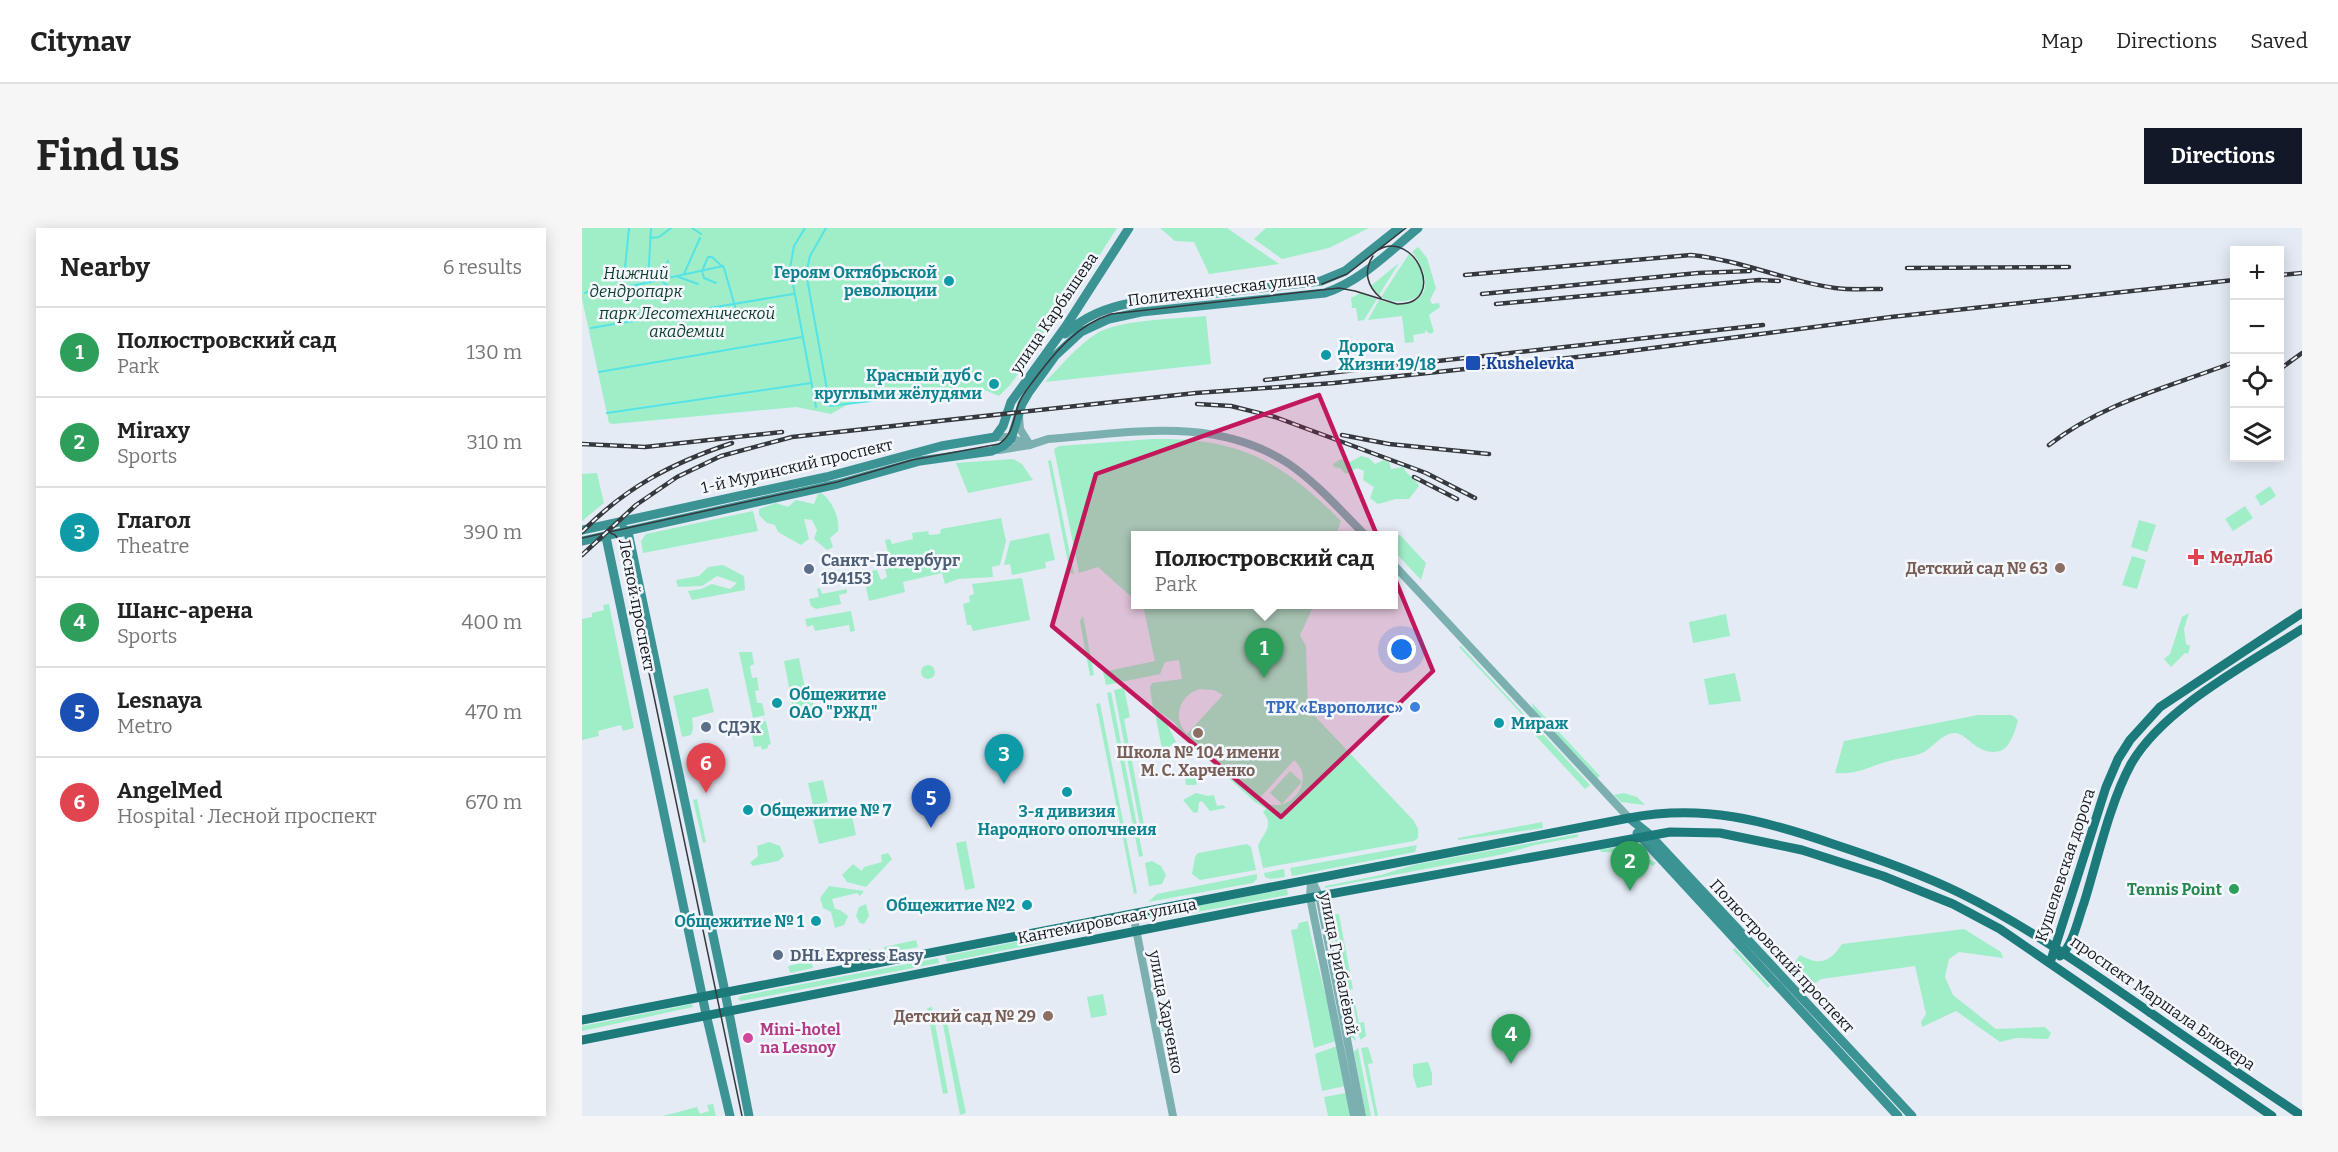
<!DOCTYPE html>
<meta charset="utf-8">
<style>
body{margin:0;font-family:Bitter,serif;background:#f6f6f6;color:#222}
.controls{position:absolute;right:18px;top:18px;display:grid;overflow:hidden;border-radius:0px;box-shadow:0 3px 15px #0003}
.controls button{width:54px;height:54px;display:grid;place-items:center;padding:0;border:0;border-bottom:2px solid #e0e0e0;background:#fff;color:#222;font:30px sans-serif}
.you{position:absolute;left:820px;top:422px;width:21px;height:21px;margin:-15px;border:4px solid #fff;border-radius:50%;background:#1a73e8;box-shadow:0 0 0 9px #1a73e833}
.badge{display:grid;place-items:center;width:39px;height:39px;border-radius:50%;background:#111827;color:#fff;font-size:20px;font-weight:700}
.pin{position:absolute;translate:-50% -50px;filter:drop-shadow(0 2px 3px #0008)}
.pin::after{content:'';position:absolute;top:32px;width:21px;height:18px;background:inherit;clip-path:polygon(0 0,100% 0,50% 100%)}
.popup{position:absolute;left:549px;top:303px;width:267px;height:78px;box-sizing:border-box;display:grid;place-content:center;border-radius:0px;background:#fff;filter:drop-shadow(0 2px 4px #0005);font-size:20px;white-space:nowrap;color:#767676}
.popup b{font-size:22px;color:#222}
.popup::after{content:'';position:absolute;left:50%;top:100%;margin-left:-12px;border:12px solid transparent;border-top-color:#fff}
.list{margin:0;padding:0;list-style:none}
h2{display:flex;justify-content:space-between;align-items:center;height:78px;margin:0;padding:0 24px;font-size:26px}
h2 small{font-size:20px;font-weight:400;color:#767676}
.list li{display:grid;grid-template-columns:39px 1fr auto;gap:18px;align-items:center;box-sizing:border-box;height:90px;padding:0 24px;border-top:2px solid #e0e0e0}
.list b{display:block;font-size:22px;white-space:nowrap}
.list p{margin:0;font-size:20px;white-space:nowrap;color:#767676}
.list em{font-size:20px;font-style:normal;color:#767676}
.icon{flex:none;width:33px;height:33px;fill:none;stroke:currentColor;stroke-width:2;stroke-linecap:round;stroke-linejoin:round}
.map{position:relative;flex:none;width:1720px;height:888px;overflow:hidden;border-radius:0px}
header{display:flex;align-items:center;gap:36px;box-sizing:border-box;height:84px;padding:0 30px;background:#fff;border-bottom:2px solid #e0e0e0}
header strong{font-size:28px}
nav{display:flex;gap:33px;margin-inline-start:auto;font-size:21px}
.intro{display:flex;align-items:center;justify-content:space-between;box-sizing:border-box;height:144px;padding:0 36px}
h1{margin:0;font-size:42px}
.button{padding:15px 27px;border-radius:0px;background:#111827;color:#fff;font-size:21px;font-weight:700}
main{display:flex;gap:36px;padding:0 36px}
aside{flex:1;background:#fff;border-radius:0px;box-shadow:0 3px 15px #0003}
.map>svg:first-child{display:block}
</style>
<header>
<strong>Citynav</strong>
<nav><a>Map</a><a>Directions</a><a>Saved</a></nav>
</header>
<div class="intro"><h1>Find us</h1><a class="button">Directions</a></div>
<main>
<aside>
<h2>Nearby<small>6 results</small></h2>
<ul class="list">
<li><span class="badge" style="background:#2e9e5b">1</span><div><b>Полюстровский сад</b><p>Park</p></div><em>130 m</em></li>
<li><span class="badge" style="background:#2e9e5b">2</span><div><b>Miraxy</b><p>Sports</p></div><em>310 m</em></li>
<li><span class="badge" style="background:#0f9aa8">3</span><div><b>Глагол</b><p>Theatre</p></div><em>390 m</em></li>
<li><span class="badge" style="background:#2e9e5b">4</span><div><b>Шанс-арена</b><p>Sports</p></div><em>400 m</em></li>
<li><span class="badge" style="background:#1a4fb4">5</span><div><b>Lesnaya</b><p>Metro</p></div><em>470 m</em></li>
<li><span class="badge" style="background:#e0444e">6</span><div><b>AngelMed</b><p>Hospital · Лесной проспект</p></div><em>670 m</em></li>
</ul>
</aside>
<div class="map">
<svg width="1720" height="888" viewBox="0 0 1720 888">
<rect width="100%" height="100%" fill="#e4ebf5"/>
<!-- green -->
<path fill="#a0eec8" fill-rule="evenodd" d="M0,0H535L481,84L428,157L417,168L398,160L270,174L249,186L214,179L31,196L27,195L0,71Z
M578,0H645L697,36L627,46L612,14L593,13Z
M684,0H787L747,20L700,31L672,11Z
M836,19L845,30L854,60L848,72L850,76L857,75L858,79L847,87L852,104L848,106L843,102V105L831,107L832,114L823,115L820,88L786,92L797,72C841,86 857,59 830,24Z
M827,26C832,32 839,38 841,46C849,73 817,79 799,69Z
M817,35L797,67L789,58L791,56Z
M778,65L795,71L782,92L776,93L774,80H770L769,70Z
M624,88L629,136L463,154C479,138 495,118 514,106C537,91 596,91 624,88Z
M570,211C657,209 699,233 759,293L754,307L553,308V372L516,339L497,345L472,221L477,218Z
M779,228L787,230L793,236L802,232L807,234L809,241L821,239C825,248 834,250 837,258L827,271H814L796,276L788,270L792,259L781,252L782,243L775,240L764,246L758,240L752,239L751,236L759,231L768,234Z
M431,231L440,236L451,252L386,265L374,235Z
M469,232L492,346L488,345L466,233Z
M15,245L22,275L0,293V246Z
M1688,258L1694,268L1679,278L1673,268Z
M239,265C250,272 258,290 256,303L248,310L251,319L245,322L232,311L235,302L230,292L222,291L227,311L219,317L196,304L193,297L185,295L177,287V281L194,275L206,279L214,272L232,276L236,266Z
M1663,278L1671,290L1651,303L1643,291Z
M171,283L176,303L61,325L59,313L64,306Z
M419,290L424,313L418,337L410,339L411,349L376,351L363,356L360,345L321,354L323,364L287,373L281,347L284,344L295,342L299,352L305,349L303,341L309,339L303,312L308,311L310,316L331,311L330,305L346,303L347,307L358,306L359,301Z
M1557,292L1574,297L1565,324L1549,319Z
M467,305L473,332L463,334L464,340L430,347L428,336L422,337L428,313Z
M818,307L844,335L839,352L811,322V308Z
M1550,328L1564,332L1555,361L1540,357Z
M141,337L162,348L163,362L110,372L106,363L119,361L130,356L148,361L155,355L135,348L120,358L96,359L94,352L117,348L126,339Z
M440,350L448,392L391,403L389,397H385L381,376L388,374L387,368L392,366L390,356Z
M238,360L240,366L265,361V365L257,367L259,376L234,381L229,378L227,371L237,369L235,361Z
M27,376L52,500L41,503L39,497L16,503L17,508L0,512V391L10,389V385L22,382L21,377Z
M557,377H732L718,407L724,418L726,481L832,593L836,601V610L832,613L681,640L676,618C681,605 693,598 681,584L684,581L673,574L602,510L593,495L571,479L568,460L570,455L600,451L597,432L583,434L578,446L524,457L521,444L573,433L562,382ZM617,461L632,462L641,467L605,506C590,490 597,468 617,461ZM712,532C737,554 704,592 677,571Z
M269,383L273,403L268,404L267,397L233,403L231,397L225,399L223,391Z
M1607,385L1602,401L1604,416L1608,418L1606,426L1603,425L1589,439L1582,431L1588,426L1600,389Z
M1144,386L1148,408L1111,415L1107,394Z
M501,388L512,447L508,448L498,393Z
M879,418L950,495L949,496L877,419Z
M157,424H170L172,436L168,438L170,450L175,449L177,462L173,463L175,475H180L183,487L171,490Z
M217,430L225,471L230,470L232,480L212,486L202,433Z
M339 444a7 7 0 1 1 14 0a7 7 0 1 1-14 0Z
M1153,445L1159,473L1127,477L1122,451Z
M126,460L132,484L110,490L111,500L109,507L100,509L91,468Z
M542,460L548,489L542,491L564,607L560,608L532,462Z
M529,464L561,628L557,629L525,465Z
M518,475L555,665L552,666L514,476Z
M950,475L1018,548L1015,550L951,481Z
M573,485L584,494L594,514L588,518L584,527L581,526Z
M1396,487H1430L1436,492C1434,501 1428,520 1418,523C1396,529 1385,505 1373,505C1361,505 1351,519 1342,524C1331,529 1322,529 1311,532C1289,537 1277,547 1253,545L1262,513Z
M184,493L189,516L186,517V520L180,522L179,518L172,519L170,507L174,506L172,495Z
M956,504L960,505L1008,557L1003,561L952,506Z
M615,543L618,546L614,557H604L602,544Z
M708,543L720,554L700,576L688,565Z
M241,552L246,574L231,577L226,555Z
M614,565L626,568L632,567L635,578L641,577L644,580L628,583L620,573L617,574L616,584L612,585L601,572Z
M1042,565L1055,569L1063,577L1039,574L1032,567Z
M115,571L124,614L121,615L111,572Z
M269,583L274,607L237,616L231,592Z
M960,594L961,600L876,612V610Z
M996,606V609L953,617L922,626L743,660V658L799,647L831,637Z
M384,613L393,660L383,662L374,615Z
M187,614L198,618L202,628L196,633L171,638L168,635L176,628L175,618Z
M665,616L669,619L674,642L618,652L610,646L613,629L616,625Z
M835,617L833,624L710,648L708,640Z
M1033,620L1054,624L1074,635L1071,638L1046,625L1019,624L1018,621Z
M306,625L310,631L284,659L265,654L260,647L271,636L280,643L282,639L300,634L299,627Z
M570,633L579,638L584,647L580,656L567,658L563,635Z
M702,641L703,649L688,651L683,649L682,645Z
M675,646V651L671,655L566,674L575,666Z
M247,658L282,663L278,668L275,665L250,671L253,681L258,682L266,688L262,697L253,700L249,684L241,680L238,670Z
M705,661L706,667L566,693L565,687Z
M284,676L287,688L282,696L278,695L274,688L277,679Z
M753,686H757L771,761L767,762Z
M748,687H751L765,763H760L755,722Z
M542,692L543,694L492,704L458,715L365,734L363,728Z
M726,693C734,734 746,772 754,813L732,820L709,702L715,701L717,695Z
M1382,701L1419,724L1421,730L1377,724L1367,731L1363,749L1371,767L1414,801L1463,799L1469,805L1466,811L1434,810L1418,814L1374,783L1340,799L1339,794L1344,786L1333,738L1247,750L1239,751L1230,758L1222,753L1209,739L1218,727C1238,738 1247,735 1260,716Z
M334,712L336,719L304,725L302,719Z
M1153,720L1188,758L1186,760L1151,722Z
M289,721L290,728L263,734L261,727Z
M356,730L357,735L159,773L156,771L158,768Z
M229,733L231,740L208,745L206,738Z
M574,753L591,839H587L570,754Z
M521,766L525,787L509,790L505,769Z
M770,770H772L777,795L782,794L784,808L778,812Z
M766,771L774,813L769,809L761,772Z
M110,776L111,779L0,803V798Z
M350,779L366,865L361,866L345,780Z
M363,785L384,885L378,887L359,786Z
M755,818L763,858L740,863L733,826Z
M786,819L791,835L786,836L796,888H793L779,820Z
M776,820L789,888H784L772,824Z
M846,834L850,845V857L835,860L831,848V836Z
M764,865L769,888H746L742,869Z
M131,876L134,888H81L115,879L118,886L127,883L125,877Z"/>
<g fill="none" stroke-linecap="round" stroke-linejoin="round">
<!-- stream -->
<path stroke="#55e3e6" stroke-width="2" d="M110,0L119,6
M223,0L212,18L208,40L234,179
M244,0L228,28L224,45L248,178L378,162
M68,10L77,9L89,0
M86,33L78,51L91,63
M102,46L118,10
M94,48L116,56
M66,54L69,0
M134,55L122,50L120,43L126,29H130L142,40L156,89
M55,57L60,67
M41,60L47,0
M3,65L9,62L22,64L141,38
M9,100L211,66
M17,144L220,109
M25,185L229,155"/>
<!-- tertiary -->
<path stroke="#7cb0b0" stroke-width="8" d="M437,188L438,201L448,217
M413,209H425L447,216
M417,222L448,217L466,211C548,205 633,187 707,236C736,256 759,283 784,308
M811,336L1047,590
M729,651L737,667L780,888
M729,653L728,669L772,888
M551,686L591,888"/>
<!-- secondary -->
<path stroke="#3c9394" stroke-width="9" d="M483,106C503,88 524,80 549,75L739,53L763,43L817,0
M42,301L46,304L143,764L167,888
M0,302L244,249L359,218L413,209L421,198L429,174L484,98L547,0
M27,305L24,309L32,347L124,786L148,888
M0,313L256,256L338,233L410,223L421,218L429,211L440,176L447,164L473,128L499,104L527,91L559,84L743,65C779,53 807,24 836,0
M1047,590L1067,606L1330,888
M1055,605L1316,888"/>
<!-- primary -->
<path stroke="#1d7a7b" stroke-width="9" d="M1478,728C1491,718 1496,691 1502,675C1515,633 1528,574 1549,536C1581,480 1666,436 1720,401
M1468,735L1524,559L1536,531L1548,512L1578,479L1720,385
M0,792L1047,590C1121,576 1182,592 1251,616C1294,630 1337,645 1378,665C1445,698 1505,741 1566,783C1617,819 1668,853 1720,888
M0,812L677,679L1088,604L1138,605L1220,622L1301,648L1371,676L1418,701L1690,888"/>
<!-- tram -->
<path stroke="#35393d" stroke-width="1.5" d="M791,28C781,43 785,59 799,70
M740,56L765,46L824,0
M24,303L33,307L40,316L160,888
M0,310L255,254L330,232L417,216C432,206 431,190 437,175C440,167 447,159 452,152C473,124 495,97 529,86L757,60L773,63L815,76C867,77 833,0 796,22"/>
<defs>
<path id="rail" d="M1325,40L1487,39
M883,47L1109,27C1158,32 1204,53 1253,60C1268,62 1284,61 1299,61
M1698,47L1720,45
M900,66L1116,45L1168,43
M914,76L1177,52L1197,53
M1698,141L1720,125
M683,152L1181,97
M615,176L649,178L693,189L844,245L893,270
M760,207L807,216L907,226
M0,216L63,219L200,204
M1467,217C1522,174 1588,159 1652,134
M832,249L875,271
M0,304C44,259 90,235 150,215
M0,327L54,277L95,249L139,228L210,209L614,165L752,155L1032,125L1309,89L1652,52"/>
</defs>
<!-- rail casing -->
<use href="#rail" stroke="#35393d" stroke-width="4.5"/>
<!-- rail -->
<use href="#rail" stroke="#f4f8fe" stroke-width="2" stroke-dasharray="7" stroke-linecap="butt"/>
</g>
<!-- marked area -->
<path fill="#c2185b" fill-opacity="0.2" stroke="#c2185b" stroke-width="4.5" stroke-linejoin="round" d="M737,167L851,443L699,589L470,398L514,246Z"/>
<!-- markers -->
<g fill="#0f9aa8" stroke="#f4f8fe" stroke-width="2">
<circle cx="367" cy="53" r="6"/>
<circle cx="744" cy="127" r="6"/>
<circle cx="412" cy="156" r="6"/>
<circle cx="195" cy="475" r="6"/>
<circle cx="917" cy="495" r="6"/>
<circle cx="485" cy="564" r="6"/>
<circle cx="166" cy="582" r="6"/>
<circle cx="445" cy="677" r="6"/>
<circle cx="234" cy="693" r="6"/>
</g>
<rect fill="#1a4fb4" stroke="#f4f8fe" stroke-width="2" x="883" y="127" width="16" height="16" rx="3"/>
<path fill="#e0444e" stroke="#f4f8fe" stroke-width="2" d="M1611 320h6v6h6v6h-6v6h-6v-6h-6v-6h6z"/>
<g fill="#8d6e63" stroke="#f4f8fe" stroke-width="2">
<circle cx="1478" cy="340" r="6"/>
<circle cx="616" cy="505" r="6"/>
<circle cx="466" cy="788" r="6"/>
</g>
<g fill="#5c6f8a" stroke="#f4f8fe" stroke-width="2">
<circle cx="227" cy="341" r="6"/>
<circle cx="124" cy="499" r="6"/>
<circle cx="196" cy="727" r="6"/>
</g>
<circle fill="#3f7fe0" stroke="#f4f8fe" stroke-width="2" cx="833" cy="479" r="6"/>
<circle fill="#2e9e5b" stroke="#f4f8fe" stroke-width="2" cx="1652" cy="661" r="6"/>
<circle fill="#d1479c" stroke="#f4f8fe" stroke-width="2" cx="166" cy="810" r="6"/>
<g text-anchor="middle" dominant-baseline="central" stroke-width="5" stroke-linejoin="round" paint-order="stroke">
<!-- culture labels -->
<g font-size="16" font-weight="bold" fill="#0d838f" stroke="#f4f8fe" text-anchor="end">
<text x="355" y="44">Героям Октябрьской<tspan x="355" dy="18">революции</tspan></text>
<text x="756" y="118" text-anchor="start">Дорога<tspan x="756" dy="18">Жизни 19/18</tspan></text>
<text x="400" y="147">Красный дуб с<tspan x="400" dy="18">круглыми жёлудями</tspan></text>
<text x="207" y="466" text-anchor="start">Общежитие<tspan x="207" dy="18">ОАО "РЖД"</tspan></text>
<text x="929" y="495" text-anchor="start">Мираж</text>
<text x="178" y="582" text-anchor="start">Общежитие № 7</text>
<text x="485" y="583" text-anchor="middle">3-я дивизия<tspan x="485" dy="18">Народного ополчнеия</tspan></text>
<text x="433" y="677">Общежитие №2</text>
<text x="222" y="693">Общежитие № 1</text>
</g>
<!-- park labels -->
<g font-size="16" font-style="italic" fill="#0d3d2a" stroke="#f4f8fe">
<text x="54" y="45">Нижний<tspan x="54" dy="18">дендропарк</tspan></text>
<text x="105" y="85">парк Лесотехнической<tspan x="105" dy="18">академии</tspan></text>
</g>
<!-- street labels -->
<g font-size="16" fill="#16191c" stroke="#f4f8fe">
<text transform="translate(640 61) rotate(-7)">Политехническая улица</text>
<text transform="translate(472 85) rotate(-56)">улица Карбышева</text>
<text transform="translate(215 238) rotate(-13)">1-й Муринский проспект</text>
<text transform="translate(55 377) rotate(79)">Лесной проспект</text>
<text transform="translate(1483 637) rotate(-72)">Кушелевская дорога</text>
<text transform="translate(525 693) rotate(-11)">Кантемировская улица</text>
<text transform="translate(1200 728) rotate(47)">Полюстровский проспект</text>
<text transform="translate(757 736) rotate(79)">улица Грибалёвой</text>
<text transform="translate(1581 775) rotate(35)">проспект Маршала Блюхера</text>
<text transform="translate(584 784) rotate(79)">улица Харченко</text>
</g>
<!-- transit labels -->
<g font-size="16" font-weight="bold" fill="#164399" stroke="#f4f8fe" text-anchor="start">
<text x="904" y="135">Kushelevka</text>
</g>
<!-- health labels -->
<g font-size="16" font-weight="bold" fill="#be3a42" stroke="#f4f8fe" text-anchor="start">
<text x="1628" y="329">МедЛаб</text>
</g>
<!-- service labels -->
<g font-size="16" font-weight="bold" fill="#4e5e75" stroke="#f4f8fe" text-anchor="start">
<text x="239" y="332">Санкт-Петербург<tspan x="239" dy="18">194153</tspan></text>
<text x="136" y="499">СДЭК</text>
<text x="208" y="727">DHL Express Easy</text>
</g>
<!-- education labels -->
<g font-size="16" font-weight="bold" fill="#785e54" stroke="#f4f8fe" text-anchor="end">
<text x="1466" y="340">Детский сад № 63</text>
<text x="616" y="524" text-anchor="middle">Школа № 104 имени<tspan x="616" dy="18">М. С. Харченко</tspan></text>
<text x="454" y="788">Детский сад № 29</text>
</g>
<!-- shop labels -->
<g font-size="16" font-weight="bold" fill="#366cbe" stroke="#f4f8fe" text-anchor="end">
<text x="821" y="479">ТРК «Европолис»</text>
</g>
<!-- leisure labels -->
<g font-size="16" font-weight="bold" fill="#27864d" stroke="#f4f8fe" text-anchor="end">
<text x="1640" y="661">Tennis Point</text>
</g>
<!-- hotel labels -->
<g font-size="16" font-weight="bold" fill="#b23c85" stroke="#f4f8fe" text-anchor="start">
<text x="178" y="801">Mini-hotel<tspan x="178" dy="18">na Lesnoy</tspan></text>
</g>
</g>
</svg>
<div class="controls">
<button>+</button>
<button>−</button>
<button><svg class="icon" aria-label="locate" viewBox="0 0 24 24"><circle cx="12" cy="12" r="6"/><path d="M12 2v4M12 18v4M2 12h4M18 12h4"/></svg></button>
<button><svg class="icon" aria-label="layers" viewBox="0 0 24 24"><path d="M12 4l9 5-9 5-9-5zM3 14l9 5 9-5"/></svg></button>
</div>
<div class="you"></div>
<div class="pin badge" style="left:682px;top:450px;background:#2e9e5b">1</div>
<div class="popup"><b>Полюстровский сад</b>Park</div>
<div class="pin badge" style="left:1048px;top:663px;background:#2e9e5b">2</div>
<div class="pin badge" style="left:422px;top:556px;background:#0f9aa8">3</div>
<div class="pin badge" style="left:929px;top:836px;background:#2e9e5b">4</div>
<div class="pin badge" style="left:349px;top:600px;background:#1a4fb4">5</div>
<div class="pin badge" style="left:124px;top:565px;background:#e0444e">6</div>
</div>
</main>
